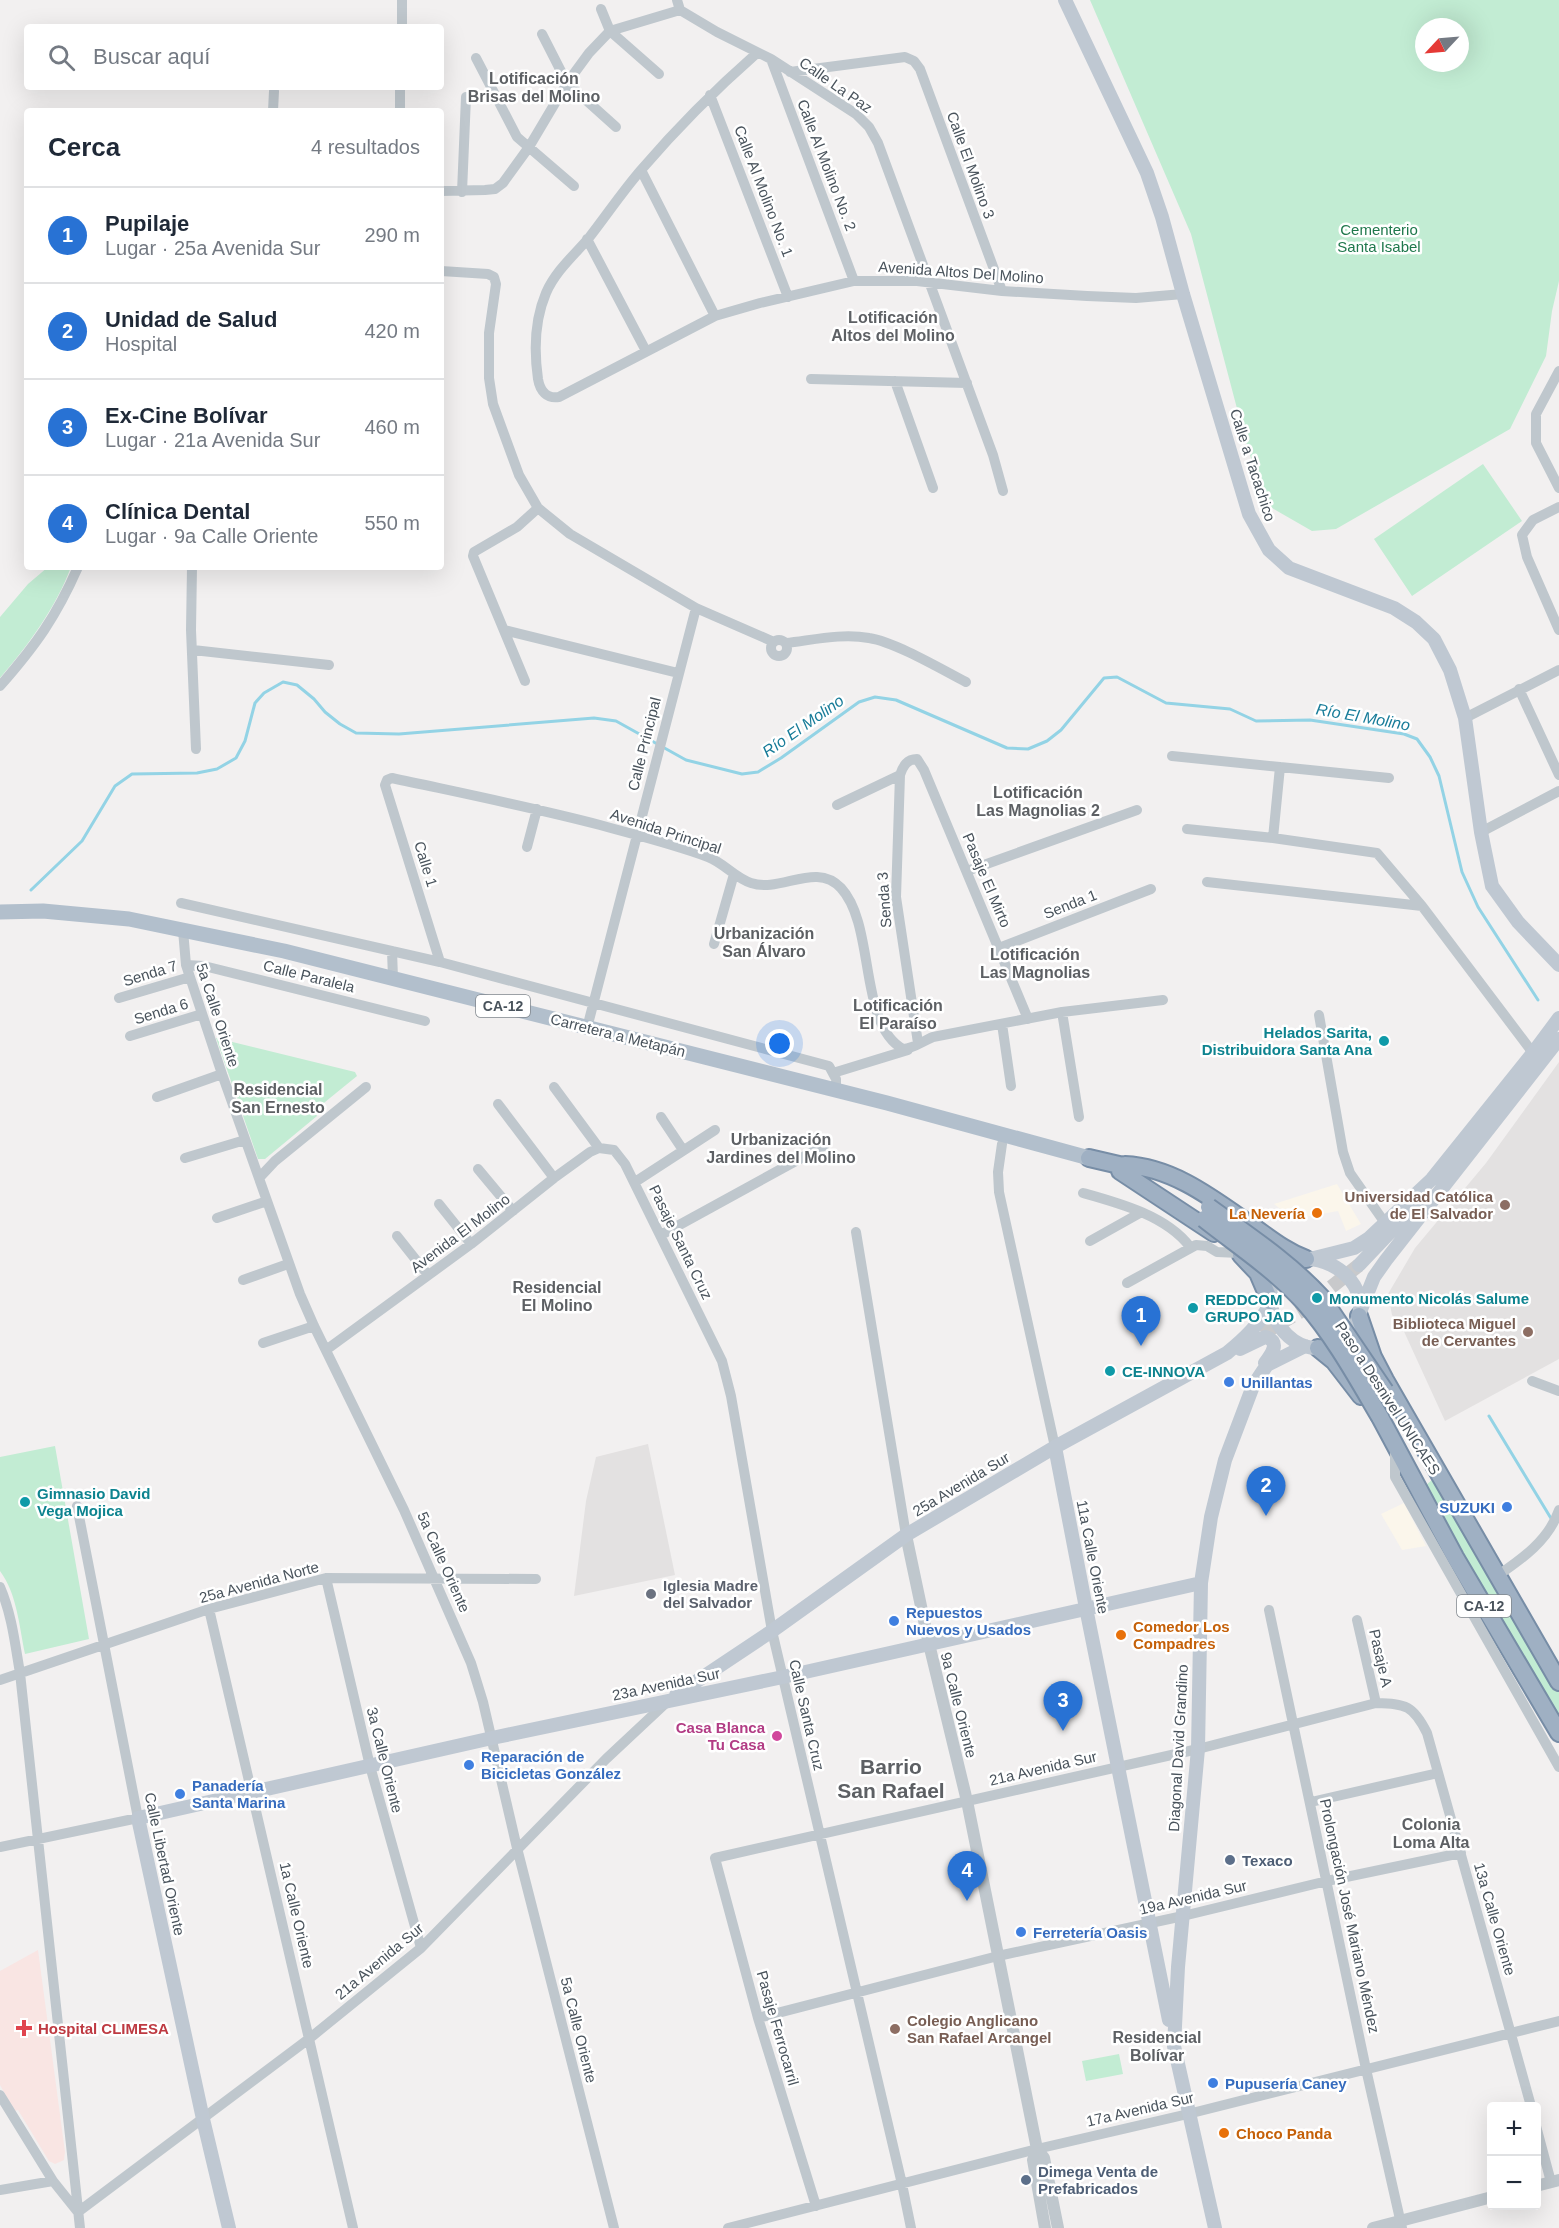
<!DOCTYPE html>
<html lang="es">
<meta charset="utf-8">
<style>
body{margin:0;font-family:Helvetica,sans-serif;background:#f2f2f3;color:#1f2937}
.controls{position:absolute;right:18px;bottom:18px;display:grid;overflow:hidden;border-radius:6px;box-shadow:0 6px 24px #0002}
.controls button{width:54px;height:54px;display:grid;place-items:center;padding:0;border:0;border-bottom:2px solid #e0e1e3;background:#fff;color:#1f2937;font:30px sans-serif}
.compass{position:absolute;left:1415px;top:18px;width:54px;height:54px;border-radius:50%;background:#fff;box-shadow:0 6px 24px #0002;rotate:244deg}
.you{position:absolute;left:780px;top:1044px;width:21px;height:21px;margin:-15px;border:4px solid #fff;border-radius:50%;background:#1a73e8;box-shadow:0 0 0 9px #1a73e833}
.badge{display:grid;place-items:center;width:39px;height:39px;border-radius:50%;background:#2872d4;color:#fff;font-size:20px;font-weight:700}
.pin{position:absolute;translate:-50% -50px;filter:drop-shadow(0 2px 3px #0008)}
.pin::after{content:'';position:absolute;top:32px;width:21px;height:18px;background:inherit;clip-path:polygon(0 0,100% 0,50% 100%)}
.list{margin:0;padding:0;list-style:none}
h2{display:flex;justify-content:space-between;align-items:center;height:78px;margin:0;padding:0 24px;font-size:26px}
h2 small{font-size:20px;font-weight:400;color:#747a83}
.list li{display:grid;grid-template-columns:39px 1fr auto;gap:18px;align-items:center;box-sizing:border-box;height:96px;padding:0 24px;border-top:2px solid #e0e1e3}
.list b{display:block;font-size:22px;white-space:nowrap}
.list p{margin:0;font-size:20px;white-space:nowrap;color:#747a83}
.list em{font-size:20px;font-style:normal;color:#747a83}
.icon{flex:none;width:33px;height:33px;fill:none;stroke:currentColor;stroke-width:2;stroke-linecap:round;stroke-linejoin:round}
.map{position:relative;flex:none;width:1559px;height:2228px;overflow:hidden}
.search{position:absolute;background:#fff;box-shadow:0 6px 24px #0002;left:24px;top:24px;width:420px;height:66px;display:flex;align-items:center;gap:15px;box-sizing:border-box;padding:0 21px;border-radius:6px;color:#747a83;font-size:22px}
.panel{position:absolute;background:#fff;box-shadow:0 6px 24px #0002;left:24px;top:108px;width:420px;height:462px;border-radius:6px}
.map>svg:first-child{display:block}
</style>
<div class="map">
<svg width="1559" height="2228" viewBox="0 0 1559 2228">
<rect width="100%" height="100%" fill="#f2f0f0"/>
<!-- commercial -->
<path fill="#fbf6eb" d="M1337,1184L1361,1224L1346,1231L1338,1211L1293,1219L1274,1204Z
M1404,1503L1426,1546L1402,1550L1381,1514Z"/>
<!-- education -->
<path fill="#e3e1e1" d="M1559,1062V1359L1445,1421L1401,1325L1392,1315L1388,1294L1415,1248L1486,1163Z
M648,1444L675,1575L574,1596L586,1501L596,1457Z"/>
<!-- medical -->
<path fill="#f9e5e3" d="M38,1950L65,2152L64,2160L55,2164L49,2161L18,2110L15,2111L0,2085V1971Z"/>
<!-- green -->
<path fill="#c2ecd3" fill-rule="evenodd" d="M1090,0H1559V281L1552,311L1546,356L1510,429L1336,529L1312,531L1265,504L1244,435L1191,234ZM1424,27H1460V63H1424Z
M1483,464L1522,521L1412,596L1374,539Z
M48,567H71C55,609 29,644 0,678V617L28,584Z
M216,1038L355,1072L357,1076L314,1111L317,1116L265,1159H258Z
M55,1446L89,1639L25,1654C19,1625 17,1594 0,1571V1457Z
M1433,1479L1559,1691V1721L1425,1486Z
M1119,2054L1123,2074L1086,2081L1082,2061Z"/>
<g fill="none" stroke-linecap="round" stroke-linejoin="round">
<!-- stream -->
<path stroke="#93d3e5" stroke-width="3" d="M31,890L82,841L115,786L132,774L197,773L217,769L236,758L245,741L255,703L264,693L283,682L297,685L314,699L325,712L340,724L356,733L399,734L594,718L616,721L686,760L742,774L758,772L781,758L859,702L875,697L896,700L1007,748L1028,749L1047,741L1061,730L1104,678L1117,677L1166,703L1230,709L1256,721L1310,720L1404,734L1417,739L1430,757L1439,776L1462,872L1478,907L1538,1000
M1489,1416L1552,1520"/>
<!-- secondary-tunnel -->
<path stroke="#c8c9cb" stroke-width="14" stroke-dasharray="14 7" stroke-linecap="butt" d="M1262,1334L1301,1311L1359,1265"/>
<defs>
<path id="trunk" d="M1089,1158L1132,1168
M1125,1165C1174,1167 1216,1201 1255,1228C1272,1240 1287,1252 1306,1259
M1120,1171L1214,1233
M1241,1255L1258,1273L1270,1301
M1359,1316L1373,1357L1385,1380L1559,1682
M1318,1348L1334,1361L1361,1396
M1380,1417L1455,1557L1559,1733"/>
</defs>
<!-- trunk casing -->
<use href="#trunk" stroke="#778da6" stroke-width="20"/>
<!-- minor -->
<path stroke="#bfc7cd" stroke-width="10" d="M677,0L680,10L717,32L771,59L856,114L869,127L878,143L993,455L1003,491
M601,9L610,31L659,74
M402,27V0
M542,34L567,83L616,127
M757,53C716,89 677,128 641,170C622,192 606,216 588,239C573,256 555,272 546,293C535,319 534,351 538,379C540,391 547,399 559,397L715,316L760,303L854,281H917L1002,291L1087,296L1136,298L1183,294
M476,58L517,137L574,186
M771,59L854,281
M790,72L905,57L914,61L920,69L1002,291
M710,95L788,297
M273,111L274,91
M400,111V87
M641,170L715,316
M441,191L485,190L495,189L503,183L529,147L567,83L589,53L610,31L680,10
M462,192L466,97
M587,239L646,351
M441,271L488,274L494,277L496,284L489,333V378L493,404L519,475L538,508L570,534L696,608L774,642
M1559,371L1536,414V443L1559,488
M811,379L967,383
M895,381L933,488
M1559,507L1533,520L1522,535L1527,557L1559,630
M192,567L191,630L196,749
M504,630L678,673
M771 648a8 8 0 1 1 16 0a8 8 0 1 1-16 0Z
M786,643C813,640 842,633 869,638C895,642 941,669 966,682
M193,650L329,665
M525,681L473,556L474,552L517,527L538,508
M0,686C36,645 56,617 78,567
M1519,689L1559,775
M1465,718L1559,670
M1172,756L1280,767L1273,838
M1280,767L1389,778
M837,805L900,775
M1187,829L1273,838L1377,853L1422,906L1533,1053
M1481,832L1559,791
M527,847L537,809
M967,871L1137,810
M1207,882L1422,906
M181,903L440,962L829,1066L836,1079V1090
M183,930L186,965L222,1074L300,1294L314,1326L404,1510L471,1663L483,1702L517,1848L614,2228
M714,944L734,874
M999,948L1151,889
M392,951L393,978
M440,962L385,785L387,780L392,778C461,793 531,807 600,825C636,835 673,844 708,857C724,863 735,878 751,883C781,893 816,861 841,888C876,926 858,1024 903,1049C913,1049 923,1041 933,1037L1062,1012L1163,1000
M186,965L204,966L425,1021
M119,998L190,977
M1062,1012L1079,1117
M1319,1015L1343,1152L1350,1173L1385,1223
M1002,1024L1011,1086
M587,1028L696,608
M130,1036L202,1014
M918,1043L896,897L900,775C903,766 907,759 917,759L924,770L1028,1019
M833,1073L908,1050
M554,1087L599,1148
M157,1097L222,1074
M498,1104L554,1178
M661,1117L683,1150
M1002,1144L998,1172L999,1192L1055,1447
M185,1158L245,1140
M478,1169L513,1211
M260,1177L275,1161L366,1087
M635,1182L715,1130
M1083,1193C1119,1203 1167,1216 1190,1247
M439,1204L471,1244
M217,1218L267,1201
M856,1232L906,1535
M661,1235L825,1145
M397,1236L428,1275
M1090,1241L1140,1213
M243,1280L288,1264
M1127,1283L1196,1245L1207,1246L1217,1252L1239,1253
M263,1343L314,1326
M326,1350L471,1244L554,1178L590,1152L599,1148L614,1150L625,1164L722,1361L731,1396L772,1631L902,2184L911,2228
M1532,1381L1559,1391
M1395,1454V1477L1559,1767
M1497,1576C1522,1559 1549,1540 1559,1510
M326,1578L370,1766L421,1948
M0,1587C12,1615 15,1644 20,1673L80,2228
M209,1609L353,2228
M1269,1610L1366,2069L1402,2228
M1357,1620L1376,1703
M0,1680L209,1609L326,1578L536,1579
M1311,1802L1438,1773
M0,1847L138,1818L77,1506
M758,2018L998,1956L1183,1916L1327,1881L1461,1853
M0,2095L53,2181L77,2211
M1536,2126L1551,2182
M0,2190L53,2181
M816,2206L758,2018L715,1858L1198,1749L1376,1703C1406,1704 1413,1705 1427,1733L1531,2106
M78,2212L310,2038L421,1948L606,1759L668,1701
M728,2228L1037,2149L1188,2114L1559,2021"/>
<!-- tertiary -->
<path stroke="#bfc7cd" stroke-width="12" d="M906,1535L929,1644L967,1801L1037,2149L1044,2158L1058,2228
M1037,2149L1033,2160L1045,2228
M1536,2186L1559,2180
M1373,2228L1492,2197"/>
<!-- secondary -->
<path stroke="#bfc8d2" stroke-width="14" d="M1065,0L1147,173L1162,217L1183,294L1249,514L1269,550L1289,568L1394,608L1416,622L1434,639L1450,670L1465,718L1481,832L1492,886L1518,922L1559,965
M1306,1259C1341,1259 1374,1293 1354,1327C1349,1337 1340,1342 1329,1346C1277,1362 1239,1270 1306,1259Z
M1310,1259L1354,1248L1368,1239L1432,1179L1533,1053L1559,1018
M1359,1265L1415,1206
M1360,1312L1374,1277L1386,1260L1559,1039
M1240,1349L1265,1337C1281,1341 1272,1354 1265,1363
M1055,1447L1086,1608L1169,2020
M676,1695L772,1631L906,1535L1055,1447L1227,1353C1245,1338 1259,1325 1270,1304
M229,2228L203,2119L138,1818L492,1738L783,1677L1201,1583
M1215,2228L1174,2046L1178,1967L1198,1749L1201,1583L1211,1517L1225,1460L1253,1386L1267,1365L1305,1346"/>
<!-- primary -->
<path stroke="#b2bfcc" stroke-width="15" d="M0,912L43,911L129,919L284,951L887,1103L1089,1158"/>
<!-- trunk -->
<use href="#trunk" stroke="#9fb0c3" stroke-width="16"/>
<defs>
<path id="trunk-bridge" d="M1209,1207C1249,1236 1289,1262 1322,1298L1385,1391
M1204,1219C1237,1245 1275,1270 1304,1302C1334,1336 1357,1378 1380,1417"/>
</defs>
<!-- trunk-bridge casing -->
<use href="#trunk-bridge" stroke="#778da6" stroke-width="20" stroke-linecap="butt"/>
<!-- trunk-bridge -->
<use href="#trunk-bridge" stroke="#9fb0c3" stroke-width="16"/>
</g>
<!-- markers -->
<g fill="#0f9aa8" stroke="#fff" stroke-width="2">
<circle cx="1384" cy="1041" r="6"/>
<circle cx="1317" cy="1298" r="6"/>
<circle cx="1193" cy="1308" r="6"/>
<circle cx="1110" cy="1371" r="6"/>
<circle cx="25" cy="1502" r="6"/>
</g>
<g fill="#8d6e63" stroke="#fff" stroke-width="2">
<circle cx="1505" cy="1205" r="6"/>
<circle cx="1528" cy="1332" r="6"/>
<circle cx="895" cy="2029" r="6"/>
</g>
<g fill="#e8710a" stroke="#fff" stroke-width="2">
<circle cx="1317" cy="1213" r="6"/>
<circle cx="1121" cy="1635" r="6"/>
<circle cx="1224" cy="2133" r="6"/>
</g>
<g fill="#3f7fe0" stroke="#fff" stroke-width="2">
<circle cx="1229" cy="1382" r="6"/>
<circle cx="1507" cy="1507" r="6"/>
<circle cx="894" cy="1621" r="6"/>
<circle cx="469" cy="1765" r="6"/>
<circle cx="180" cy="1794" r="6"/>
<circle cx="1021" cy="1932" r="6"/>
<circle cx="1213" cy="2083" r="6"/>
</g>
<circle fill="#6b7280" stroke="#fff" stroke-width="2" cx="651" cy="1594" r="6"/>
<circle fill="#d1479c" stroke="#fff" stroke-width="2" cx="777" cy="1736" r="6"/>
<g fill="#5c6f8a" stroke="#fff" stroke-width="2">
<circle cx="1230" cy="1860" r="6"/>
<circle cx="1026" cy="2180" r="6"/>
</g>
<path fill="#e0444e" stroke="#fff" stroke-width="2" d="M21 2019h6v6h6v6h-6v6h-6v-6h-6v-6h6z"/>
<g text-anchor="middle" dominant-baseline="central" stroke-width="5" stroke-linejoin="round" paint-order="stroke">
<!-- shield labels -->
<g fill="#fff" stroke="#80878d" stroke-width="1.5">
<rect x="476" y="995" width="54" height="22" rx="4.5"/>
<rect x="1457" y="1595" width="54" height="22" rx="4.5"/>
</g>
<g font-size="14" font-weight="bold" fill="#49535c">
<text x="503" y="1006">CA-12</text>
<text x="1484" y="1606">CA-12</text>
</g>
<!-- street labels -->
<g font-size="15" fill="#49535c" stroke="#fff">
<text transform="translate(836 85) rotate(35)">Calle La Paz</text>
<text transform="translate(827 165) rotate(69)">Calle Al Molino No. 2</text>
<text transform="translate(971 165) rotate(70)">Calle El Molino 3</text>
<text transform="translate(764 191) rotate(69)">Calle Al Molino No. 1</text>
<text transform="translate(961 272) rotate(4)">Avenida Altos Del Molino</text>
<text transform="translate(1253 465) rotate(72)">Calle a Tacachico</text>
<text transform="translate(644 744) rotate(-76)">Calle Principal</text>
<text transform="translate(666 831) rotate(18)">Avenida Principal</text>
<text transform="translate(426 864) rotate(73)">Calle 1</text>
<text transform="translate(987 880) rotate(67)">Pasaje El Mirto</text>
<text transform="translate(884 900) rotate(-94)">Senda 3</text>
<text transform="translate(1070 904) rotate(-21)">Senda 1</text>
<text transform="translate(150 973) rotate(-17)">Senda 7</text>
<text transform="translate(309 976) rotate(14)">Calle Paralela</text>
<text transform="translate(161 1011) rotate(-17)">Senda 6</text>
<text transform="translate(218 1015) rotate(72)">5a Calle Oriente</text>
<text transform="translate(618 1035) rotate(14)">Carretera a Metapán</text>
<text transform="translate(460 1233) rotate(-37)">Avenida El Molino</text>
<text transform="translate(681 1242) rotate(64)">Pasaje Santa Cruz</text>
<text transform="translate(1388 1398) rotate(57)">Paso a Desnivel UNICAES</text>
<text transform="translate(961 1484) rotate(-31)">25a Avenida Sur</text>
<text transform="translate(1093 1557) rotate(79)">11a Calle Oriente</text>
<text transform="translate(444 1562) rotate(66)">5a Calle Oriente</text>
<text transform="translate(259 1582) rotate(-15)">25a Avenida Norte</text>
<text transform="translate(1381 1658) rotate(77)">Pasaje A</text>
<text transform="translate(666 1684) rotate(-12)">23a Avenida Sur</text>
<text transform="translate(959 1705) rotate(76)">9a Calle Oriente</text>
<text transform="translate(807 1715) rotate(77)">Calle Santa Cruz</text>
<text transform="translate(1178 1748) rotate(-87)">Diagonal David Grandino</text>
<text transform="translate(385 1760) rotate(76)">3a Calle Oriente</text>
<text transform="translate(1043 1768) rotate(-13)">21a Avenida Sur</text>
<text transform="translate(165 1864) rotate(78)">Calle Libertad Oriente</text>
<text transform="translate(1193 1897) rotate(-13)">19a Avenida Sur</text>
<text transform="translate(297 1915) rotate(77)">1a Calle Oriente</text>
<text transform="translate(1350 1916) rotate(78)">Prolongación José Mariano Méndez</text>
<text transform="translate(1495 1919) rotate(74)">13a Calle Oriente</text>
<text transform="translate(379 1961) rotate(-40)">21a Avenida Sur</text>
<text transform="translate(778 2028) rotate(74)">Pasaje Ferrocarril</text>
<text transform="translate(579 2030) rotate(76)">5a Calle Oriente</text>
<text transform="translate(1140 2109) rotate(-13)">17a Avenida Sur</text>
</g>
<!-- park labels -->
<g font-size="15" fill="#1f784c" stroke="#fff">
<text x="1379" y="229">Cementerio<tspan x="1379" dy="17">Santa Isabel</tspan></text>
</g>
<!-- culture labels -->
<g font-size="15" font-weight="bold" fill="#0d838f" stroke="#fff" text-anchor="start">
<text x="1372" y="1032" text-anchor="end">Helados Sarita,<tspan x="1372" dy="17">Distribuidora Santa Ana</tspan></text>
<text x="1329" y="1298">Monumento Nicolás Salume</text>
<text x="1205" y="1299">REDDCOM<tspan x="1205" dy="17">GRUPO JAD</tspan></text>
<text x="1122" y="1371">CE-INNOVA</text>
<text x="37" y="1493">Gimnasio David<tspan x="37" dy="17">Vega Mojica</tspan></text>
</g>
<!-- education labels -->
<g font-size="15" font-weight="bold" fill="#785e54" stroke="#fff" text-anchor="end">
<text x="1493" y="1196">Universidad Católica<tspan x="1493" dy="17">de El Salvador</tspan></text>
<text x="1516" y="1323">Biblioteca Miguel<tspan x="1516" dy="17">de Cervantes</tspan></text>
<text x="907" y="2020" text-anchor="start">Colegio Anglicano<tspan x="907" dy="17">San Rafael Arcangel</tspan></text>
</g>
<!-- food labels -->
<g font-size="15" font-weight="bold" fill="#c56008" stroke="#fff" text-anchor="start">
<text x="1305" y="1213" text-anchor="end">La Nevería</text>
<text x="1133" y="1626">Comedor Los<tspan x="1133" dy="17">Compadres</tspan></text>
<text x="1236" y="2133">Choco Panda</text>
</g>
<!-- shop labels -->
<g font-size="15" font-weight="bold" fill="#366cbe" stroke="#fff" text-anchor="start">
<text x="1241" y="1382">Unillantas</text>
<text x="1495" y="1507" text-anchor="end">SUZUKI</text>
<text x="906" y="1612">Repuestos<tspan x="906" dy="17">Nuevos y Usados</tspan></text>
<text x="481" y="1756">Reparación de<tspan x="481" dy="17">Bicicletas González</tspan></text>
<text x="192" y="1785">Panadería<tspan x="192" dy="17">Santa Marina</tspan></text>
<text x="1033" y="1932">Ferretería Oasis</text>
<text x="1225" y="2083">Pupusería Caney</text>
</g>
<!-- worship labels -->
<g font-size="15" font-weight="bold" fill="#5b616d" stroke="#fff" text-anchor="start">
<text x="663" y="1585">Iglesia Madre<tspan x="663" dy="17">del Salvador</tspan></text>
</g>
<!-- hotel labels -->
<g font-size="15" font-weight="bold" fill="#b23c85" stroke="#fff" text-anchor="end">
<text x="765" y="1727">Casa Blanca<tspan x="765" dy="17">Tu Casa</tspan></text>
</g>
<!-- service labels -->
<g font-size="15" font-weight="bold" fill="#4e5e75" stroke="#fff" text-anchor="start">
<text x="1242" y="1860">Texaco</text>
<text x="1038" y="2171">Dimega Venta de<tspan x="1038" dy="17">Prefabricados</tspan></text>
</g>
<!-- health labels -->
<g font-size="15" font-weight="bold" fill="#be3a42" stroke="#fff" text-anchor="start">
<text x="38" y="2028">Hospital CLIMESA</text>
</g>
<!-- neighbourhood labels -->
<g font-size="16" font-weight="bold" fill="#5d6064" stroke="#fff">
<text x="534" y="78">Lotificación<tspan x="534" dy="18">Brisas del Molino</tspan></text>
<text x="893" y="317">Lotificación<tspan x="893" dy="18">Altos del Molino</tspan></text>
<text x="1038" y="792">Lotificación<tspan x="1038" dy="18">Las Magnolias 2</tspan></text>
<text x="764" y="933">Urbanización<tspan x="764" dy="18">San Álvaro</tspan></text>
<text x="1035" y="954">Lotificación<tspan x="1035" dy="18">Las Magnolias</tspan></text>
<text x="898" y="1005">Lotificación<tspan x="898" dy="18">El Paraíso</tspan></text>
<text x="278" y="1089">Residencial<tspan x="278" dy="18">San Ernesto</tspan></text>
<text x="781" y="1139">Urbanización<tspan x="781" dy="18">Jardines del Molino</tspan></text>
<text x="557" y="1287">Residencial<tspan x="557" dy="18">El Molino</tspan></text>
<text x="1431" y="1824">Colonia<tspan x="1431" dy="18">Loma Alta</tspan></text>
<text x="1157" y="2037">Residencial<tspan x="1157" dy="18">Bolívar</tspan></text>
</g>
<!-- water labels -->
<g font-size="16" font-style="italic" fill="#187c99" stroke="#fff">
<text transform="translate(1363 717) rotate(10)">Río El Molino</text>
<text transform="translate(803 726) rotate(-35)">Río El Molino</text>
</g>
<!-- district labels -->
<g font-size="21" font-weight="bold" fill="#5d6064" stroke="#fff">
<text x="891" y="1766">Barrio<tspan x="891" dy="24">San Rafael</tspan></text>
</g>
</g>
</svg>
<div class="controls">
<button>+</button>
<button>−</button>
</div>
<svg class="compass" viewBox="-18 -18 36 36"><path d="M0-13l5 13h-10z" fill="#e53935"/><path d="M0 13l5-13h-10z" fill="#747a83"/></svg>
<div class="you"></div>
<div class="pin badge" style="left:1141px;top:1346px">1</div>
<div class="pin badge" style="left:1266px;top:1516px">2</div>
<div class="pin badge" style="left:1063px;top:1731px">3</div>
<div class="pin badge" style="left:967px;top:1901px">4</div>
<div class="search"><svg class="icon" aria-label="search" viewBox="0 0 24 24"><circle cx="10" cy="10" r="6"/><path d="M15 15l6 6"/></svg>Buscar aquí</div>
<section class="panel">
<h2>Cerca<small>4 resultados</small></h2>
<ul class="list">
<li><span class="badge">1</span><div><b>Pupilaje</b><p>Lugar · 25a Avenida Sur</p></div><em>290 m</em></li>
<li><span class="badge">2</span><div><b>Unidad de Salud</b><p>Hospital</p></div><em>420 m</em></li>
<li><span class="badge">3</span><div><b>Ex-Cine Bolívar</b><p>Lugar · 21a Avenida Sur</p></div><em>460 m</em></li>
<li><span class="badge">4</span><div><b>Clínica Dental</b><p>Lugar · 9a Calle Oriente</p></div><em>550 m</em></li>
</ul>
</section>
</div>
